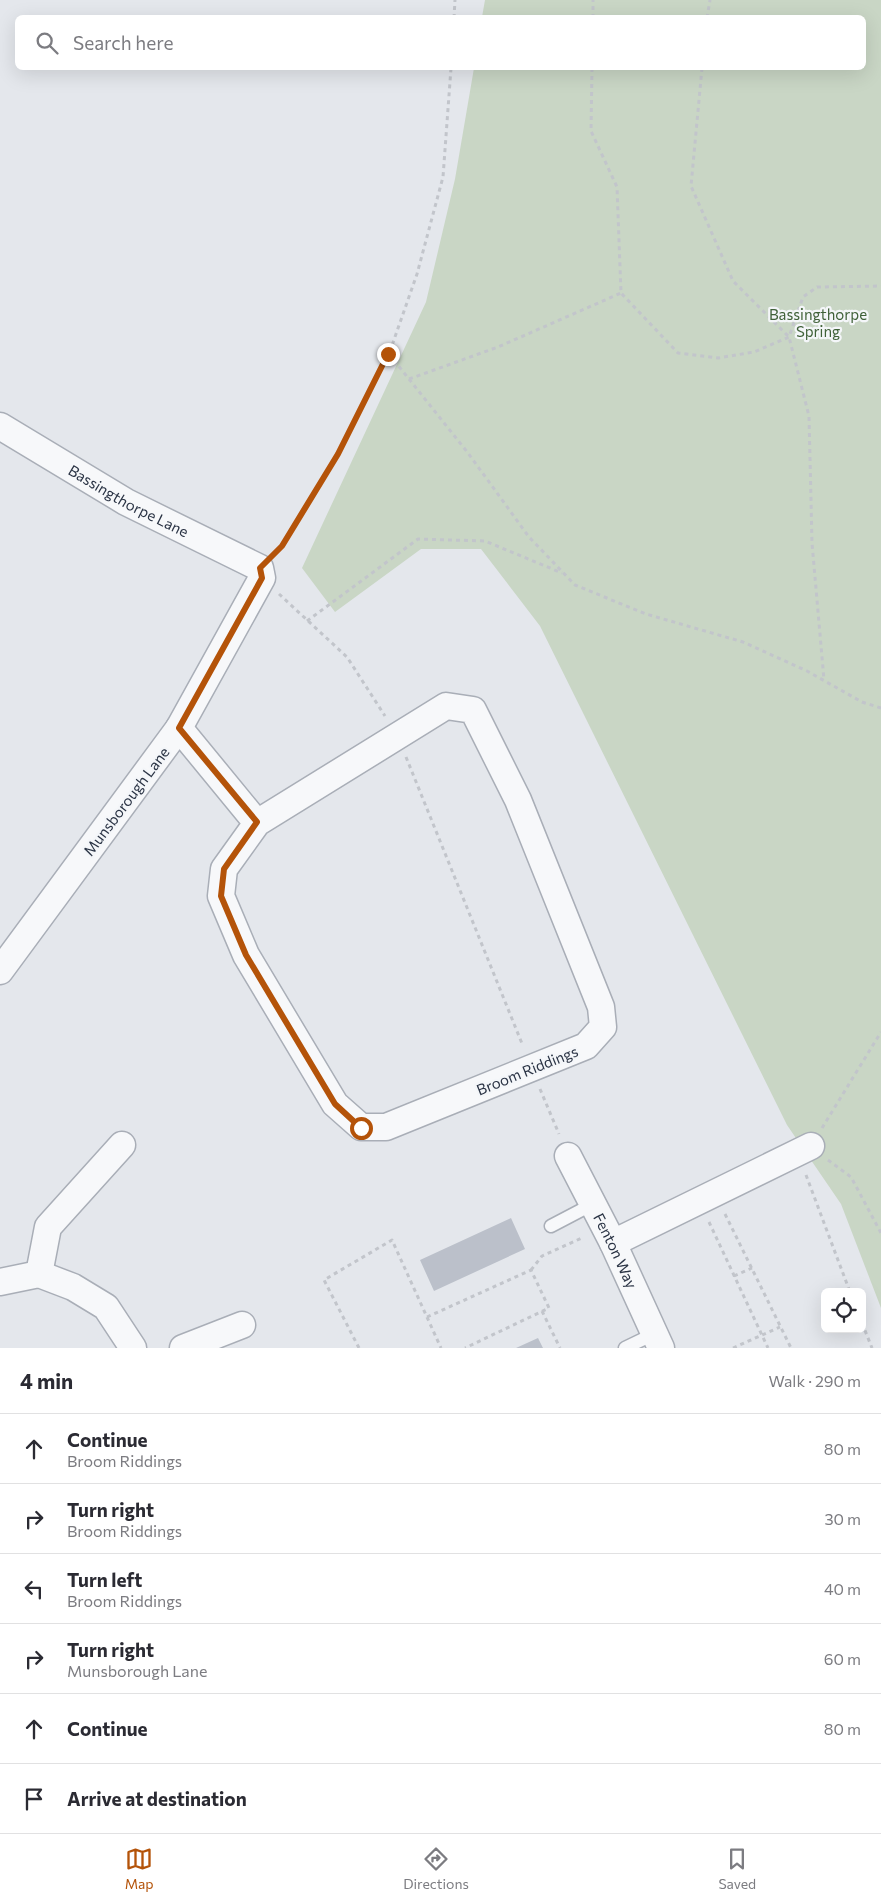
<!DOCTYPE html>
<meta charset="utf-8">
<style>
body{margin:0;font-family:Commissioner,sans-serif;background:#f7f7f7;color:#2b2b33}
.controls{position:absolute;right:15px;bottom:15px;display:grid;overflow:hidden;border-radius:8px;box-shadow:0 5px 20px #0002}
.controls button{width:45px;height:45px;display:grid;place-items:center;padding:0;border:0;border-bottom:1px solid #e1e1e2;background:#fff;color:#2b2b33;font:25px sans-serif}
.stop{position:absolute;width:15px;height:15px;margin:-11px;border:4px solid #b45309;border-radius:50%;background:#fff}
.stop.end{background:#b45309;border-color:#fff;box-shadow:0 1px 5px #0008}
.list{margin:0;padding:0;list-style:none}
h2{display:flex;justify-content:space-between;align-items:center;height:65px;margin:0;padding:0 20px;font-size:21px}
h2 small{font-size:16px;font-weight:400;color:#7c7c81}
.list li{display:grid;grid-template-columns:32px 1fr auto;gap:15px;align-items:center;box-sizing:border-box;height:70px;padding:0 20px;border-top:1px solid #e1e1e2}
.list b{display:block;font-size:19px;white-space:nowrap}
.list p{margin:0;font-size:16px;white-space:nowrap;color:#7c7c81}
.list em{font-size:16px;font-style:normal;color:#7c7c81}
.icon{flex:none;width:28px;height:28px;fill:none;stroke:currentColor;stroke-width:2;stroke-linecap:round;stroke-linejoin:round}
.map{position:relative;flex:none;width:881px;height:1348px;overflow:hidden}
.search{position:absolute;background:#fff;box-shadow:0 5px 20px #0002;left:15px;right:15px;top:15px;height:55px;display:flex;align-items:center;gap:12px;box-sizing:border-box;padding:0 18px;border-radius:8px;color:#7c7c81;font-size:19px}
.sheet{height:485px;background:#fff}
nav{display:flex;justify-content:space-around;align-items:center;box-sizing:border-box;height:70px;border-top:1px solid #e1e1e2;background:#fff;font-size:14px;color:#7c7c81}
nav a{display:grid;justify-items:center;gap:2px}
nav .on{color:#b45309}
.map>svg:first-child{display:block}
</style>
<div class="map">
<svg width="881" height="1348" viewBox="0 0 881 1348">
<rect width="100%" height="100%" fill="#e4e7ec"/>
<!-- green -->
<path fill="#c9d6c5" d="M485,0H881V1308L841,1204L787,1125L540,626L481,549H421L335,612L302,568L426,302L455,179L474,68H864V18L482,17Z"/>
<!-- building -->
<path fill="#bbc0ca" d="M511,1218L525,1249L434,1291L420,1260Z
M538,1338L543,1348H516Z"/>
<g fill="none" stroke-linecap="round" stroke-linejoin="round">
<defs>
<path id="service" d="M551,1226L593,1204
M625,1348L654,1334"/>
<g id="minor">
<path id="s1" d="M0,426L126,502L260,568L262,578L179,728L0,971"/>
<path d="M179,728L257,823L446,706L473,710L518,800L601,1007L603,1027L586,1046L386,1127H361L335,1104L246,955L221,896L224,869L257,823"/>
<path id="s2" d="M568,1156L613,1243L661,1348"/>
<path d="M613,1243L811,1146"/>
<path d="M39,1274L48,1227L122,1145"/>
<path d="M0,1282L39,1274L73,1287L106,1307L133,1348"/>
<path d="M183,1348L242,1325"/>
</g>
</defs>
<!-- service casing -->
<use href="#service" stroke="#a9aeb7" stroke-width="15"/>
<!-- minor casing -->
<use href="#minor" stroke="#a9aeb7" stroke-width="29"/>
<!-- path -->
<path stroke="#c2c5cb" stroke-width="3" stroke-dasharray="4 4" stroke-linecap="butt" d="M454,18L455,0
M593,18V0
M707,18L710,0
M592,68L591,131L617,187L621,293L678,353L718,358L754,352L789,337L803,297L817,287L881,286
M702,68L691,186L733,281L789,337L809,416L812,543L824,680
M389,354L468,453L529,537L575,585L646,614L743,642L807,671L862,702L881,708
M409,379L498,347L621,293
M275,553L282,546L338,454L389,354L417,274L443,177L451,68
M279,594L347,657L385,716
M307,621L418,539L485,541L562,573
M406,757L523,1046
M540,1089L559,1134
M822,1128L881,1032
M828,1160L851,1177L881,1233
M806,1175L850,1292
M725,1214L791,1348
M709,1222L768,1348
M531,1270L542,1256L584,1237
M734,1276L752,1268
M542,1311L560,1348
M427,1317L531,1270L549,1308L465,1348
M862,1323L872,1348
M359,1348L324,1280L392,1240L441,1348
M733,1348L780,1327"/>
<!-- service -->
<use href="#service" stroke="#f7f8fa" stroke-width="12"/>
<!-- minor -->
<use href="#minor" stroke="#f7f8fa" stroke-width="26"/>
</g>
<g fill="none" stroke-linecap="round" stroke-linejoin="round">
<!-- route -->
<path stroke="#b45309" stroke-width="6" d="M361,1128L335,1104L246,955L221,896L224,869L257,822L179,728L262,578L260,568L282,546L338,454L388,354"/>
</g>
<g text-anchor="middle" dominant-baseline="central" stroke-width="4.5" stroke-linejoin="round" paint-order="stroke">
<!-- park labels -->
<g font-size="15" fill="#3f6138" stroke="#f4f6f9">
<text x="818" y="314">Bassingthorpe<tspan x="818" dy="17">Spring</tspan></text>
</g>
<!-- street labels -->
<g font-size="15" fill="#2b3445" stroke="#f4f6f9">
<text stroke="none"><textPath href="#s1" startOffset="149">Bassingthorpe Lane</textPath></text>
<text transform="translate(126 801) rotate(-53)">Munsborough Lane</text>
<text transform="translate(527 1070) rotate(-22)">Broom Riddings</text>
<text stroke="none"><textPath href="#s2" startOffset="106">Fenton Way</textPath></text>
</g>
</g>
</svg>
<div class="controls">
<button><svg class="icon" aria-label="locate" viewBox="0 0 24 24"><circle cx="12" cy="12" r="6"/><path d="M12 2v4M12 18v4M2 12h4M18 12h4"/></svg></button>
</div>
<div class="stop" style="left:361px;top:1128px"></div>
<div class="stop end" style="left:388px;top:354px"></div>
<div class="search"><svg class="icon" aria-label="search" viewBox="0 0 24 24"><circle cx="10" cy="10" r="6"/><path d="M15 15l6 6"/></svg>Search here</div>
</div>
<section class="sheet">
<h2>4 min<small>Walk · 290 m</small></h2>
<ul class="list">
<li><svg class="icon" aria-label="ahead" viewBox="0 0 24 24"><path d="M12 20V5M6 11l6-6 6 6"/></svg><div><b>Continue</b><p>Broom Riddings</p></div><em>80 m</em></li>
<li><svg class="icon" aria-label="right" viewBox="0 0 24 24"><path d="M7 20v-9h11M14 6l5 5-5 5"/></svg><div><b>Turn right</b><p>Broom Riddings</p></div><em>30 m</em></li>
<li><svg class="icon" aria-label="left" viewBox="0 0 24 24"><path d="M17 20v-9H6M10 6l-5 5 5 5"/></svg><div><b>Turn left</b><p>Broom Riddings</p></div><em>40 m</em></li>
<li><svg class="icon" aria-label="right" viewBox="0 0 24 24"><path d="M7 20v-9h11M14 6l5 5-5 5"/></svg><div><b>Turn right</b><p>Munsborough Lane</p></div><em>60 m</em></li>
<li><svg class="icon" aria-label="ahead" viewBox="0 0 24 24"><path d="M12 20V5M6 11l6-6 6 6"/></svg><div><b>Continue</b></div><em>80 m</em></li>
<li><svg class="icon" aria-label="arrive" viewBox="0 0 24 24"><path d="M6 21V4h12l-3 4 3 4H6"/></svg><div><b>Arrive at destination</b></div></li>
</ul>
</section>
<nav>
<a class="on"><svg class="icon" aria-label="map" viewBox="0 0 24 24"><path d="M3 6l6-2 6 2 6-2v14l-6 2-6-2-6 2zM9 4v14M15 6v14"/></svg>Map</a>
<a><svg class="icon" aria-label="directions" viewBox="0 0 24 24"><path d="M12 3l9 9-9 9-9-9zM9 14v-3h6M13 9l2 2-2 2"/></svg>Directions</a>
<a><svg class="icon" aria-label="saved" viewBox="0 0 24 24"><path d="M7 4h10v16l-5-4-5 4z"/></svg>Saved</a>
</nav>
